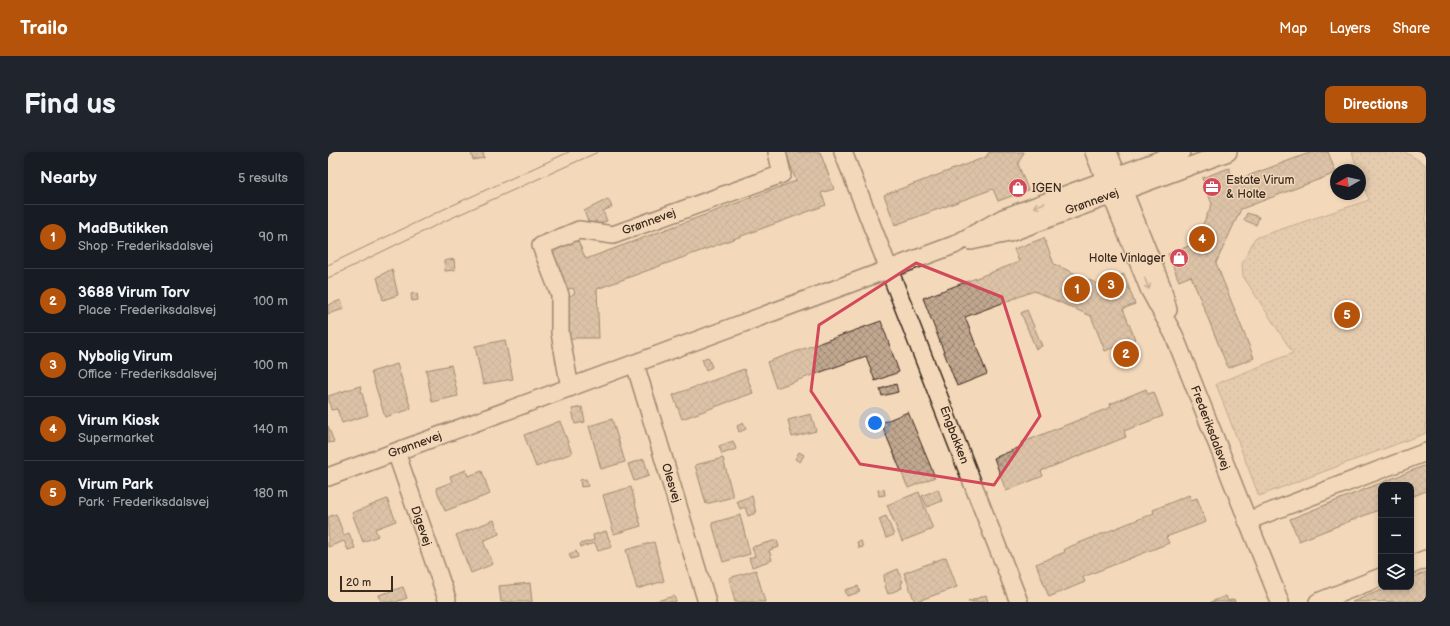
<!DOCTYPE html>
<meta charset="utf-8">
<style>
body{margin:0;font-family:"Balsamiq Sans",sans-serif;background:#20242c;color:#f1f3f6}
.controls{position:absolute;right:12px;bottom:12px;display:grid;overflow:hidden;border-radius:8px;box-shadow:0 2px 6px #0003}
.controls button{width:36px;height:36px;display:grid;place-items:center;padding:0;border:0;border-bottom:1px solid #363941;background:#171b24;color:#f1f3f6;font:20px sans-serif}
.compass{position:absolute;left:1002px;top:12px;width:36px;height:36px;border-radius:50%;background:#171b24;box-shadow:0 2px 6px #0003;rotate:261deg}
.scale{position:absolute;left:12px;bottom:10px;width:53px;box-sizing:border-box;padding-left:4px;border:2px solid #3b2a1e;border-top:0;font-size:11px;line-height:14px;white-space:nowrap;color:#3b2a1e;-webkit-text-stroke:3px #f3d8ba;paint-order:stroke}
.you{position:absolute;left:547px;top:271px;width:14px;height:14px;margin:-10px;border:3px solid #fff;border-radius:50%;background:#1a73e8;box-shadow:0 0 0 6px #1a73e833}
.badge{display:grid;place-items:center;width:26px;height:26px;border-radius:50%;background:#b45309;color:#fff;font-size:13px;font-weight:700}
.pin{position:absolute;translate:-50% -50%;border:2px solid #fff;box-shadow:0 1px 4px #0006}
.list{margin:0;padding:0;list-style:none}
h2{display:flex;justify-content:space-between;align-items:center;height:52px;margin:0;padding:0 16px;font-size:17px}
h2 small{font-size:13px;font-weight:400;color:#9ea1a6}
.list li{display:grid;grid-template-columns:26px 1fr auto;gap:12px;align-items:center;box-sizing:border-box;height:64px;padding:0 16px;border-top:1px solid #363941}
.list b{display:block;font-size:15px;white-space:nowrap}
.list p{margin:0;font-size:13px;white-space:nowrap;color:#9ea1a6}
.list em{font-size:13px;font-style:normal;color:#9ea1a6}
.icon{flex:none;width:22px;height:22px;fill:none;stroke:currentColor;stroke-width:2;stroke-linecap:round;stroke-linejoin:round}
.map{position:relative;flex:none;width:1098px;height:450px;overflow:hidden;border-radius:8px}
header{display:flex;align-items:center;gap:24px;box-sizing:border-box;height:56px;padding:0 20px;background:#b45309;color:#fff}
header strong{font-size:19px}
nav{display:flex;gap:22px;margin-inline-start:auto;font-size:14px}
.intro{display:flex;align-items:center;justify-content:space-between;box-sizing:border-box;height:96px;padding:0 24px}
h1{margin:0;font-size:28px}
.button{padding:10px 18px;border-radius:8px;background:#b45309;color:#fff;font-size:14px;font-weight:700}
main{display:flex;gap:24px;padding:0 24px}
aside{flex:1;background:#171b24;border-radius:8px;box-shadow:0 2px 6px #0003}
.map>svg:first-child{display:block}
</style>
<header>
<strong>Trailo</strong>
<nav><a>Map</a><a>Layers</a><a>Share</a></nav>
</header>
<div class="intro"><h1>Find us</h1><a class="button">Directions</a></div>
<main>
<aside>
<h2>Nearby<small>5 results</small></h2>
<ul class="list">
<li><span class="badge">1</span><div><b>MadButikken</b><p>Shop · Frederiksdalsvej</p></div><em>90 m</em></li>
<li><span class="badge">2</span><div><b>3688 Virum Torv</b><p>Place · Frederiksdalsvej</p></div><em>100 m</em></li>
<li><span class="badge">3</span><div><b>Nybolig Virum</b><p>Office · Frederiksdalsvej</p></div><em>100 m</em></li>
<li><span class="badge">4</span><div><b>Virum Kiosk</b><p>Supermarket</p></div><em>140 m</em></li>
<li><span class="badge">5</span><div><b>Virum Park</b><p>Park · Frederiksdalsvej</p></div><em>180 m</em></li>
</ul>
</aside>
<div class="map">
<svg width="1098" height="450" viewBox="0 0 1098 450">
<defs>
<pattern id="park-dots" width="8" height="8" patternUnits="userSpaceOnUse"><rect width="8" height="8" fill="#d5bca1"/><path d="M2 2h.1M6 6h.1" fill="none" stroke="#ae9983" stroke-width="1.8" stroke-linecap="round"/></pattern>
<pattern id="building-cross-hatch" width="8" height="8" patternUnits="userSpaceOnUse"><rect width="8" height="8" fill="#c0a78f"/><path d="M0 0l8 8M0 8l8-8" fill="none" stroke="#9d8874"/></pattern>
</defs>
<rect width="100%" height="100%" fill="#f3d8ba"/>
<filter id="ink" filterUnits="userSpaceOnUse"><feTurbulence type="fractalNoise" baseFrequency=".025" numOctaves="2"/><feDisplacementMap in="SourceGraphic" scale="8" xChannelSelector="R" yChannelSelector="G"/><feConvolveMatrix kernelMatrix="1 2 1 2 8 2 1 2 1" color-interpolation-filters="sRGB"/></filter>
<g filter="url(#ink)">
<!-- park -->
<path fill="url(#park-dots)" stroke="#887360" d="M1024,0H1077L1098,13V281L931,344L888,232L965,201L915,124L914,112L927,86L1041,48L1032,24V18H1030Z"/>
<!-- building -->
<path fill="url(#building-cross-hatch)" stroke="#3b2a1e" d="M143,0H155L156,6L145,8Z
M458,0H492L506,37L493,41L498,53L269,137L271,186H241L239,146L247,141L245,136L237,138L220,99L249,87L258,107L468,29Z
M661,0H696L690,12L700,38L670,49L665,37L567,73L556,43L658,5Z
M984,0H1000L1008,21L913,57L888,111L926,206L900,216L863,124L851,129L840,102L866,92L884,52L874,26L901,16L906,29Z
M280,47L284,55L275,59L279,69L269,72L268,69L261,72L256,59Z
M919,61L931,65L928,73L916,68Z
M716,86L726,112L770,132L796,122L807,152L795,157L807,187L777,199L763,164L706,139L637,165L659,222L629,234L595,146L691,110L686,97Z
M126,107L127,118L117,119L116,109Z
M64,117L70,143L55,148L49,125Z
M89,141L90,148L84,149L83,142Z
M13,148L16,157L0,162V153Z
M699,158L714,194L708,197L693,161Z
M553,169L571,220L547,229L538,204L448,236L439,210Z
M177,188L185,227L155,232L147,194Z
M804,196L806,205L793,209L790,200Z
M380,205L384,215L378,218L374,207Z
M69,212L83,257L57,265L43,220Z
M123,213L130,244L104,250L98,218Z
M416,217L425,241L354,267L345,243Z
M568,232L570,240L554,244L552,237Z
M32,234L40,263L14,271L9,257L3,258L0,244Z
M818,237L820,242L826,240L835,264L796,279L798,285L713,319L715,324L678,339L666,306L695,294L693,291L783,255L782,252Z
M254,255L257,270L247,272L244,257Z
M580,260L607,325L580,336L553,271Z
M483,262L488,279L464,285L460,268Z
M284,267L297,310L273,317L261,274Z
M232,269L244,301L208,315L196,283Z
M415,271L418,277L411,280L409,274Z
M0,274L6,290L0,291Z
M405,289L408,297L394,302L391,294Z
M471,300L476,303L472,310L467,307Z
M395,306L405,345L378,352L367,313Z
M316,307L321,324L306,329L300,312Z
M1098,313V339L1083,345V333H1053V357L971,389L962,367Z
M138,318L140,324L154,319L162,342L117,359L108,336L124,330L122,324Z
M258,327L260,334L253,335L252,328Z
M303,335L313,374L286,382L275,343Z
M556,337L557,343L551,344L550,338Z
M610,337L614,349L599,355L594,344Z
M591,340L605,377L574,389L559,353Z
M861,343L863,348L869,346L878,370L838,385L841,391L755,425L757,430L721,445L708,412L737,400L736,397L826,361L825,358Z
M424,344L428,361L420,364L417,355L412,357L409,349Z
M59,347L68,369L47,377L50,384L35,390L24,361Z
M8,362L16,383L21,381L27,396L20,398L16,389L0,395V365Z
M412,363L422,402L395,410L384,371Z
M558,364L566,383L558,386L551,367Z
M166,368L171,382L155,389L165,412L143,421L128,383Z
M278,379L284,395L270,399L267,391L253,395L252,392L266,388L265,383Z
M449,388L451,395L441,398L444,408L424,415L421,406L427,404L424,395Z
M533,389L535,395L531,396L529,390Z
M326,390L336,429L309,437L298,398Z
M248,399L250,405L243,407L241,402Z
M618,405L629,435L587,450L576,421Z
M570,417L575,430L573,431L574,436L560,442L557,434L556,423Z
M428,418L437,450H407L401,426Z
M1098,420V449L1024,450L1061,435H1083V426Z
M202,431L204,450H173L171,434Z
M530,434L532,440L519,444L517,438Z
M75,435L79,446L68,450H53L51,443Z
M658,443L660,450H640Z
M346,444L348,450H325Z
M898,444L900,449L906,447L907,450H883Z"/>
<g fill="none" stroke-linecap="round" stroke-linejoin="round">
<defs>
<path id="minor" d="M515,0L691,450
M766,0L822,139L846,183L952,450
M780,0L834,135L840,158
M643,89L681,81L900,0
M307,212L379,450
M242,236L232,181V143L213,94L251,78L285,83L454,22L449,0
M68,300L119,447
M0,325L626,93L675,66L853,0
M919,369L1098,300
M1083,413L1098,407
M990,450L1053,425"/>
</defs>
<!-- minor casing -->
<use href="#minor" stroke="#3b2a1e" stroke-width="20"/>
<!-- minor -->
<use href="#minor" stroke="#f3d8ba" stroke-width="17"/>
<!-- tram -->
<path stroke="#3b2a1e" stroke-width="1" d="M0,113L114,58L241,0
M0,126L119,68L270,0"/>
</g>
<!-- one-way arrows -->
<defs><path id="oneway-shaft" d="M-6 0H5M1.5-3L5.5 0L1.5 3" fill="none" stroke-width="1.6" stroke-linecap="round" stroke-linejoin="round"/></defs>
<g stroke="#97816c">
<use href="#oneway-shaft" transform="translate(711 53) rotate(160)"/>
<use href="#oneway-shaft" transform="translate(819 132) rotate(68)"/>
</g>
</g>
<!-- marked area -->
<path d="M0 0H1098V450H0ZM588,111L674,145L712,264L666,333L532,312L483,239L491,173Z" fill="#f3d8ba" fill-opacity=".55" fill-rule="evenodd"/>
<path fill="none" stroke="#d1495b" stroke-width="3" stroke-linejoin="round" d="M588,111L674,145L712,264L666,333L532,312L483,239L491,173Z"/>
<!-- icons -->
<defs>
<symbol id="office-disc" viewBox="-11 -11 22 22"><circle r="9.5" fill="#d1495b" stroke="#f3d8ba"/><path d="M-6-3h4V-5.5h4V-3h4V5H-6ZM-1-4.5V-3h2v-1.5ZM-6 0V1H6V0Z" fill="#fff"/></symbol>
<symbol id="shop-disc" viewBox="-11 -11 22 22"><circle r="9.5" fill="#d1495b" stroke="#f3d8ba"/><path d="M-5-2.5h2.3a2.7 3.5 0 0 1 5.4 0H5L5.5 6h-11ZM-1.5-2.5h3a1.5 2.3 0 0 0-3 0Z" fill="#fff"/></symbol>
</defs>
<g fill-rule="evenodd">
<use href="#office-disc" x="873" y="24" width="22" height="22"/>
<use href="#shop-disc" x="679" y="25" width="22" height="22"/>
<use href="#shop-disc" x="840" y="95" width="22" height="22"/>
</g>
<g text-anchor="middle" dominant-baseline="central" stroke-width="3" stroke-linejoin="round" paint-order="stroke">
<!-- poi labels -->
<g font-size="12" fill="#3b2a1e" stroke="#f3d8ba" text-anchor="start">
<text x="898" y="28">Estate Virum<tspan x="898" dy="14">&amp; Holte</tspan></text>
<text x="704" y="36">IGEN</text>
<text x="837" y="106" text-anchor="end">Holte Vinlager</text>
</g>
<!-- street labels -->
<g font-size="12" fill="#3b2a1e" stroke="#f3d8ba">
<text transform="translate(764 50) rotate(-20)">Grønnevej</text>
<text transform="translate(321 70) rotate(-20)">Grønnevej</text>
<text transform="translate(882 276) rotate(69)">Frederiksdalsvej</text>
<text transform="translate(626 283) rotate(69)">Engbakken</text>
<text transform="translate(87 293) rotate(-20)">Grønnevej</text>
<text transform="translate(343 331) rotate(73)">Olesvej</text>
<text transform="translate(93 374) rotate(71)">Digevej</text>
</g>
</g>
</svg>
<div class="controls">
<button>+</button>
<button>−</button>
<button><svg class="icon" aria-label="layers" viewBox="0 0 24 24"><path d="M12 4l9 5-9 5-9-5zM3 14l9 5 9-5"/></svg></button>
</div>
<svg class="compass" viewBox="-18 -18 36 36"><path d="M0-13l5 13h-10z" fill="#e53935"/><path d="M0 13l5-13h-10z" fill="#9ea1a6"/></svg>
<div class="scale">20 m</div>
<div class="you"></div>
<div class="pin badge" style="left:749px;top:137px">1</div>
<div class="pin badge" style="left:798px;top:202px">2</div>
<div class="pin badge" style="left:783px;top:133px">3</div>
<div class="pin badge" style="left:874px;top:87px">4</div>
<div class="pin badge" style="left:1019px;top:163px">5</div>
</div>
</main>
